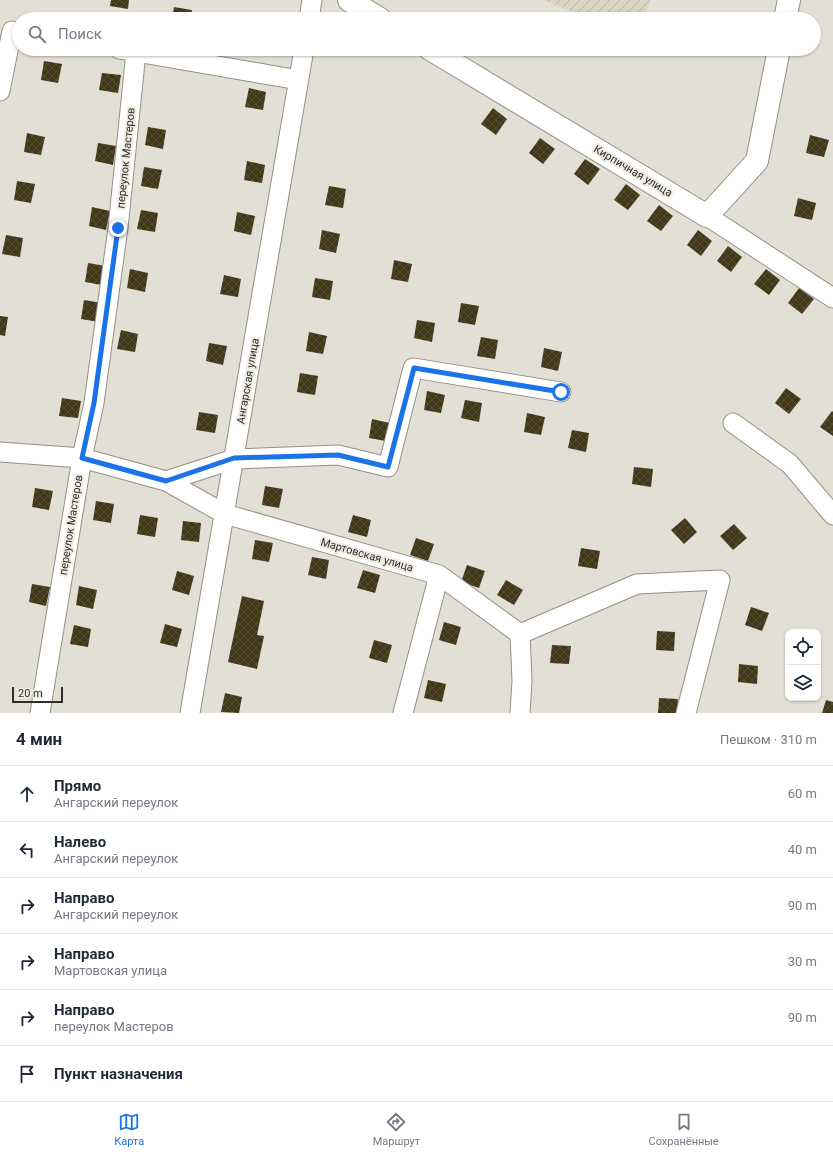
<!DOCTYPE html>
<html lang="ru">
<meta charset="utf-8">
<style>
body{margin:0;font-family:Roboto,sans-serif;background:#f2f2f3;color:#1f2937}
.controls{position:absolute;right:12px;bottom:12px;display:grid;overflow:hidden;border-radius:8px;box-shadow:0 1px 3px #0004}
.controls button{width:36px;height:36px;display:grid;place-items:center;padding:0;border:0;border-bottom:1px solid #e0e1e3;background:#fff;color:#1f2937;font:20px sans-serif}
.scale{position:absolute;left:12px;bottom:10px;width:51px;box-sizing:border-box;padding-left:4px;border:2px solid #2f2e2b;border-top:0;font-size:11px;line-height:14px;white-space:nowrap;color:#2f2e2b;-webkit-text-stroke:3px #efece2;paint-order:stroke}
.stop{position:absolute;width:12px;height:12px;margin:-9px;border:3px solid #1a73e8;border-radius:50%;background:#fff}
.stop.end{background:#1a73e8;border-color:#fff;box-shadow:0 1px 4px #0008}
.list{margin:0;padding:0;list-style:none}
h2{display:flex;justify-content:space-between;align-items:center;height:52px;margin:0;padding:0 16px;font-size:17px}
h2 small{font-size:13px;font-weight:400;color:#747a83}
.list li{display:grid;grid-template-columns:26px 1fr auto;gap:12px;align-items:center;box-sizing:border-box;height:56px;padding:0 16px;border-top:1px solid #e0e1e3}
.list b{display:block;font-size:15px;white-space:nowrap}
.list p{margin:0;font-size:13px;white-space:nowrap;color:#747a83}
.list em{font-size:13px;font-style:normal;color:#747a83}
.icon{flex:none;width:22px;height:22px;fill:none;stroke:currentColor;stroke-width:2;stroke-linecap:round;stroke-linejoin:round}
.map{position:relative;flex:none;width:833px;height:713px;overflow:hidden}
.search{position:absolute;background:#fff;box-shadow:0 1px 3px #0004;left:12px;right:12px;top:12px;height:44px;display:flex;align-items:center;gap:10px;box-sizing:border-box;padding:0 14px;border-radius:22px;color:#747a83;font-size:15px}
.sheet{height:388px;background:#fff}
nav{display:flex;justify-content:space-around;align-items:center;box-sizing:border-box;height:56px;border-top:1px solid #e0e1e3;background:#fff;font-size:11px;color:#747a83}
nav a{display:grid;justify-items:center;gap:2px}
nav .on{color:#1a73e8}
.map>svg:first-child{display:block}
</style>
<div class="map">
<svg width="833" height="713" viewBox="0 0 833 713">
<defs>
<pattern id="industrial-furrows" width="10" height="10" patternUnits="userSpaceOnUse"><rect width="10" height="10" fill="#dad4c3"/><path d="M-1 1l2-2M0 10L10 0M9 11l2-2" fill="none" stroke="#bbb6a8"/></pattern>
<pattern id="building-cross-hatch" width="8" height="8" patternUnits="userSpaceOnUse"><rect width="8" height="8" fill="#423819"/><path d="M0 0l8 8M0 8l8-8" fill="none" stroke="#554c32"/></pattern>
</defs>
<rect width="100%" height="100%" fill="#e2dfd5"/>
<!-- industrial -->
<path fill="url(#industrial-furrows)" d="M543,0H650L644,19H592Z"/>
<!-- building -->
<path fill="url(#building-cross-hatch)" d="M111,0H129L128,9L110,6Z
M174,7L192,10L190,19H172Z
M44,61L62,64L58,83L41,80Z
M102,73L121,75L118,93L99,90Z
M249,88L266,92L263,110L245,107Z
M493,108L507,119L496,135L481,124Z
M148,127L166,130L163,149L145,145Z
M27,133L45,137L41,155L24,152Z
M810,135L829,140L824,157L806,153Z
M540,138L555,149L543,164L529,153Z
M98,143L116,146L113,165L95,161Z
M585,159L600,169L588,185L574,174Z
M247,161L265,165L262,183L244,180Z
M144,167L162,170L158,189L141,186Z
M17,181L35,184L31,203L14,200Z
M626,184L640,195L628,210L614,200Z
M329,186L346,189L343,208L325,205Z
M798,198L816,203L812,220L794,216Z
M659,205L673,216L661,231L647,221Z
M92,207L110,211L106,230L89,226Z
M141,210L158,213L155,232L137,229Z
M237,212L255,216L251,235L234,231Z
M322,230L340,234L336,253L319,249Z
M698,230L712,241L701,256L687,245Z
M6,235L23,238L20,257L2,254Z
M728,246L742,257L731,272L717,261Z
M394,260L412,264L408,282L391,279Z
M88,263L106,266L102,285L85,282Z
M130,269L148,273L145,292L127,288Z
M766,269L780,280L769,295L754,284Z
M224,275L241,279L238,297L220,294Z
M315,278L333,281L330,300L312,297Z
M799,288L814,299L802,314L788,303Z
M84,300L102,303L99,322L81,319Z
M461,303L479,306L475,325L458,322Z
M0,316L8,317L5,336L0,335Z
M417,320L435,323L432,342L414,338Z
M121,330L138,334L135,352L117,349Z
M309,332L327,336L323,354L306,351Z
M481,337L498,340L495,359L477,356Z
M209,343L227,346L223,365L206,361Z
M544,348L562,352L558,371L541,367Z
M300,373L318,376L315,395L297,392Z
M786,388L801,399L789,414L775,403Z
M427,391L445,395L441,413L424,410Z
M62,398L81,401L78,418L59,416Z
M465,400L482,403L479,422L461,418Z
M832,411L833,412V436L820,427Z
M199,412L218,415L215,433L196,430Z
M527,413L545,417L541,435L524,432Z
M372,419L390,423L386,441L369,438Z
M572,430L589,433L586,452L568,448Z
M634,467L653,469L651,487L632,484Z
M265,486L283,489L279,508L262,505Z
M35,488L53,491L49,510L32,507Z
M96,501L114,504L111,523L93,520Z
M140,515L158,518L155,537L137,534Z
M353,515L371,520L367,537L348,532Z
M685,518L697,532L684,544L671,530Z
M183,521L201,523L199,542L181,540Z
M734,524L747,538L733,550L720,536Z
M416,538L434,544L428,561L410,555Z
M255,540L273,543L269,562L252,559Z
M581,548L600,551L597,569L578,566Z
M312,557L329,560L326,579L308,575Z
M467,565L485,571L479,588L461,582Z
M363,570L380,575L375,593L357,588Z
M177,571L194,576L189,595L172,590Z
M506,580L523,590L514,605L497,595Z
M32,584L50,587L46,606L29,602Z
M79,586L97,590L93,609L76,605Z
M242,596L264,601L257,635L264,636L257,669L228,662Z
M751,607L769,613L762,631L745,625Z
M444,622L461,627L456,645L439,640Z
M165,624L182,629L177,647L160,643Z
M74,625L91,629L88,647L70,644Z
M657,631L675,632L674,651L656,650Z
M374,640L392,645L387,663L369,658Z
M552,645L571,646L569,664L550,663Z
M739,664L758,666L757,684L738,682Z
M428,680L446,684L442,702L424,698Z
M225,693L242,697L239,713L221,712Z
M659,698L678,699L677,713H658Z
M826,700L833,702V713H822Z"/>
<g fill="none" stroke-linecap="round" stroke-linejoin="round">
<defs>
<path id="street" d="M309,19L312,0
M119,49L299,80
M0,91L12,31
M707,216L833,298
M733,423L790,464L833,515
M0,452L82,458L166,481L225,514L439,575L520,634L637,584L720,580L686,713
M166,481L234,459L338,455L388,467L413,368L561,392
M40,713L82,458L94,403L118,228L136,52
M190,713L304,49
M403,713L439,575
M520,713L522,681L520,634"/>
<path id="secondary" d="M349,0L380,19
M785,19L789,0
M430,49L707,216L757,161L779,49"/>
</defs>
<!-- street casing -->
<use href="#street" stroke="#939087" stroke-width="21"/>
<!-- secondary casing -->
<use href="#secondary" stroke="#939087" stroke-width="24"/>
<!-- street -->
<use href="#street" stroke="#fff" stroke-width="19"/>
<!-- secondary -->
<use href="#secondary" stroke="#fff" stroke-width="22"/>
</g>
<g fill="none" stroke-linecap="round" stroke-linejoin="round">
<!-- route -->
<path stroke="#1a73e8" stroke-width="5" d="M118,228L94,403L82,458L166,481L234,458L338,455L388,467L414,368L561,392"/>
</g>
<g text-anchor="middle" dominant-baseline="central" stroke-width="4" stroke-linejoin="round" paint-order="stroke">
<!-- street labels -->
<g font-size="11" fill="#2f2e2b" stroke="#efece2">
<text transform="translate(126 158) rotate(-84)">переулок Мастеров</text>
<text transform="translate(633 171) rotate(31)">Кирпичная улица</text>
<text transform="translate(248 381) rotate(-80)">Ангарская улица</text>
<text transform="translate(71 525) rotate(-81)">переулок Мастеров</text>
<text transform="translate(367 555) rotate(16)">Мартовская улица</text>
</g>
</g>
</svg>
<div class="controls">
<button><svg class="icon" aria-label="locate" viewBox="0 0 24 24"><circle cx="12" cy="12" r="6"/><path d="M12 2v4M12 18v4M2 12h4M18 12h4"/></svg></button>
<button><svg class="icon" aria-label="layers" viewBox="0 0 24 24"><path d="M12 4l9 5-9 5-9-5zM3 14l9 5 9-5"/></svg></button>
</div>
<div class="scale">20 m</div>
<div class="stop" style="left:561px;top:392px"></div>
<div class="stop end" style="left:118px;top:228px"></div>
<div class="search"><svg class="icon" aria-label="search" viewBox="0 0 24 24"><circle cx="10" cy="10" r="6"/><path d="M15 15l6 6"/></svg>Поиск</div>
</div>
<section class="sheet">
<h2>4 мин<small>Пешком · 310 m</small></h2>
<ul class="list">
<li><svg class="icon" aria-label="ahead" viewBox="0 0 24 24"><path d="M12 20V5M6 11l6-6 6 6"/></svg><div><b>Прямо</b><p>Ангарский переулок</p></div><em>60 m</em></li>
<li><svg class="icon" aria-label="left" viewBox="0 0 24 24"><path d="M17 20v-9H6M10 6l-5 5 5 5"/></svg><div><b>Налево</b><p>Ангарский переулок</p></div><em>40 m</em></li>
<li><svg class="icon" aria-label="right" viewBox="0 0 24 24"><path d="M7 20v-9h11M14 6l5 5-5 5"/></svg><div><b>Направо</b><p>Ангарский переулок</p></div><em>90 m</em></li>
<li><svg class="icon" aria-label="right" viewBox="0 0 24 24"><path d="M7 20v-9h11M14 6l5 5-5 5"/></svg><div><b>Направо</b><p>Мартовская улица</p></div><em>30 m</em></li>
<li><svg class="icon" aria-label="right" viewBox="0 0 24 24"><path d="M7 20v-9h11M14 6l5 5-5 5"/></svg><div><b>Направо</b><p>переулок Мастеров</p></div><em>90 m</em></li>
<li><svg class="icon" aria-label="arrive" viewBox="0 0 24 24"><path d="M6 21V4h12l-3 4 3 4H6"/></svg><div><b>Пункт назначения</b></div></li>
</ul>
</section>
<nav>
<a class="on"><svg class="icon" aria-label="map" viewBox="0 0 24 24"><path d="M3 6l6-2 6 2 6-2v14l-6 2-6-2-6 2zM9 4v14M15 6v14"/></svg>Карта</a>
<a><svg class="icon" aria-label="directions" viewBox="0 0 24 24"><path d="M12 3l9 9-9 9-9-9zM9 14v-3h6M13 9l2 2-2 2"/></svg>Маршрут</a>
<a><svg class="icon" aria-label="saved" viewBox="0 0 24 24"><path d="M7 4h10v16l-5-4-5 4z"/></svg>Сохранённые</a>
</nav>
